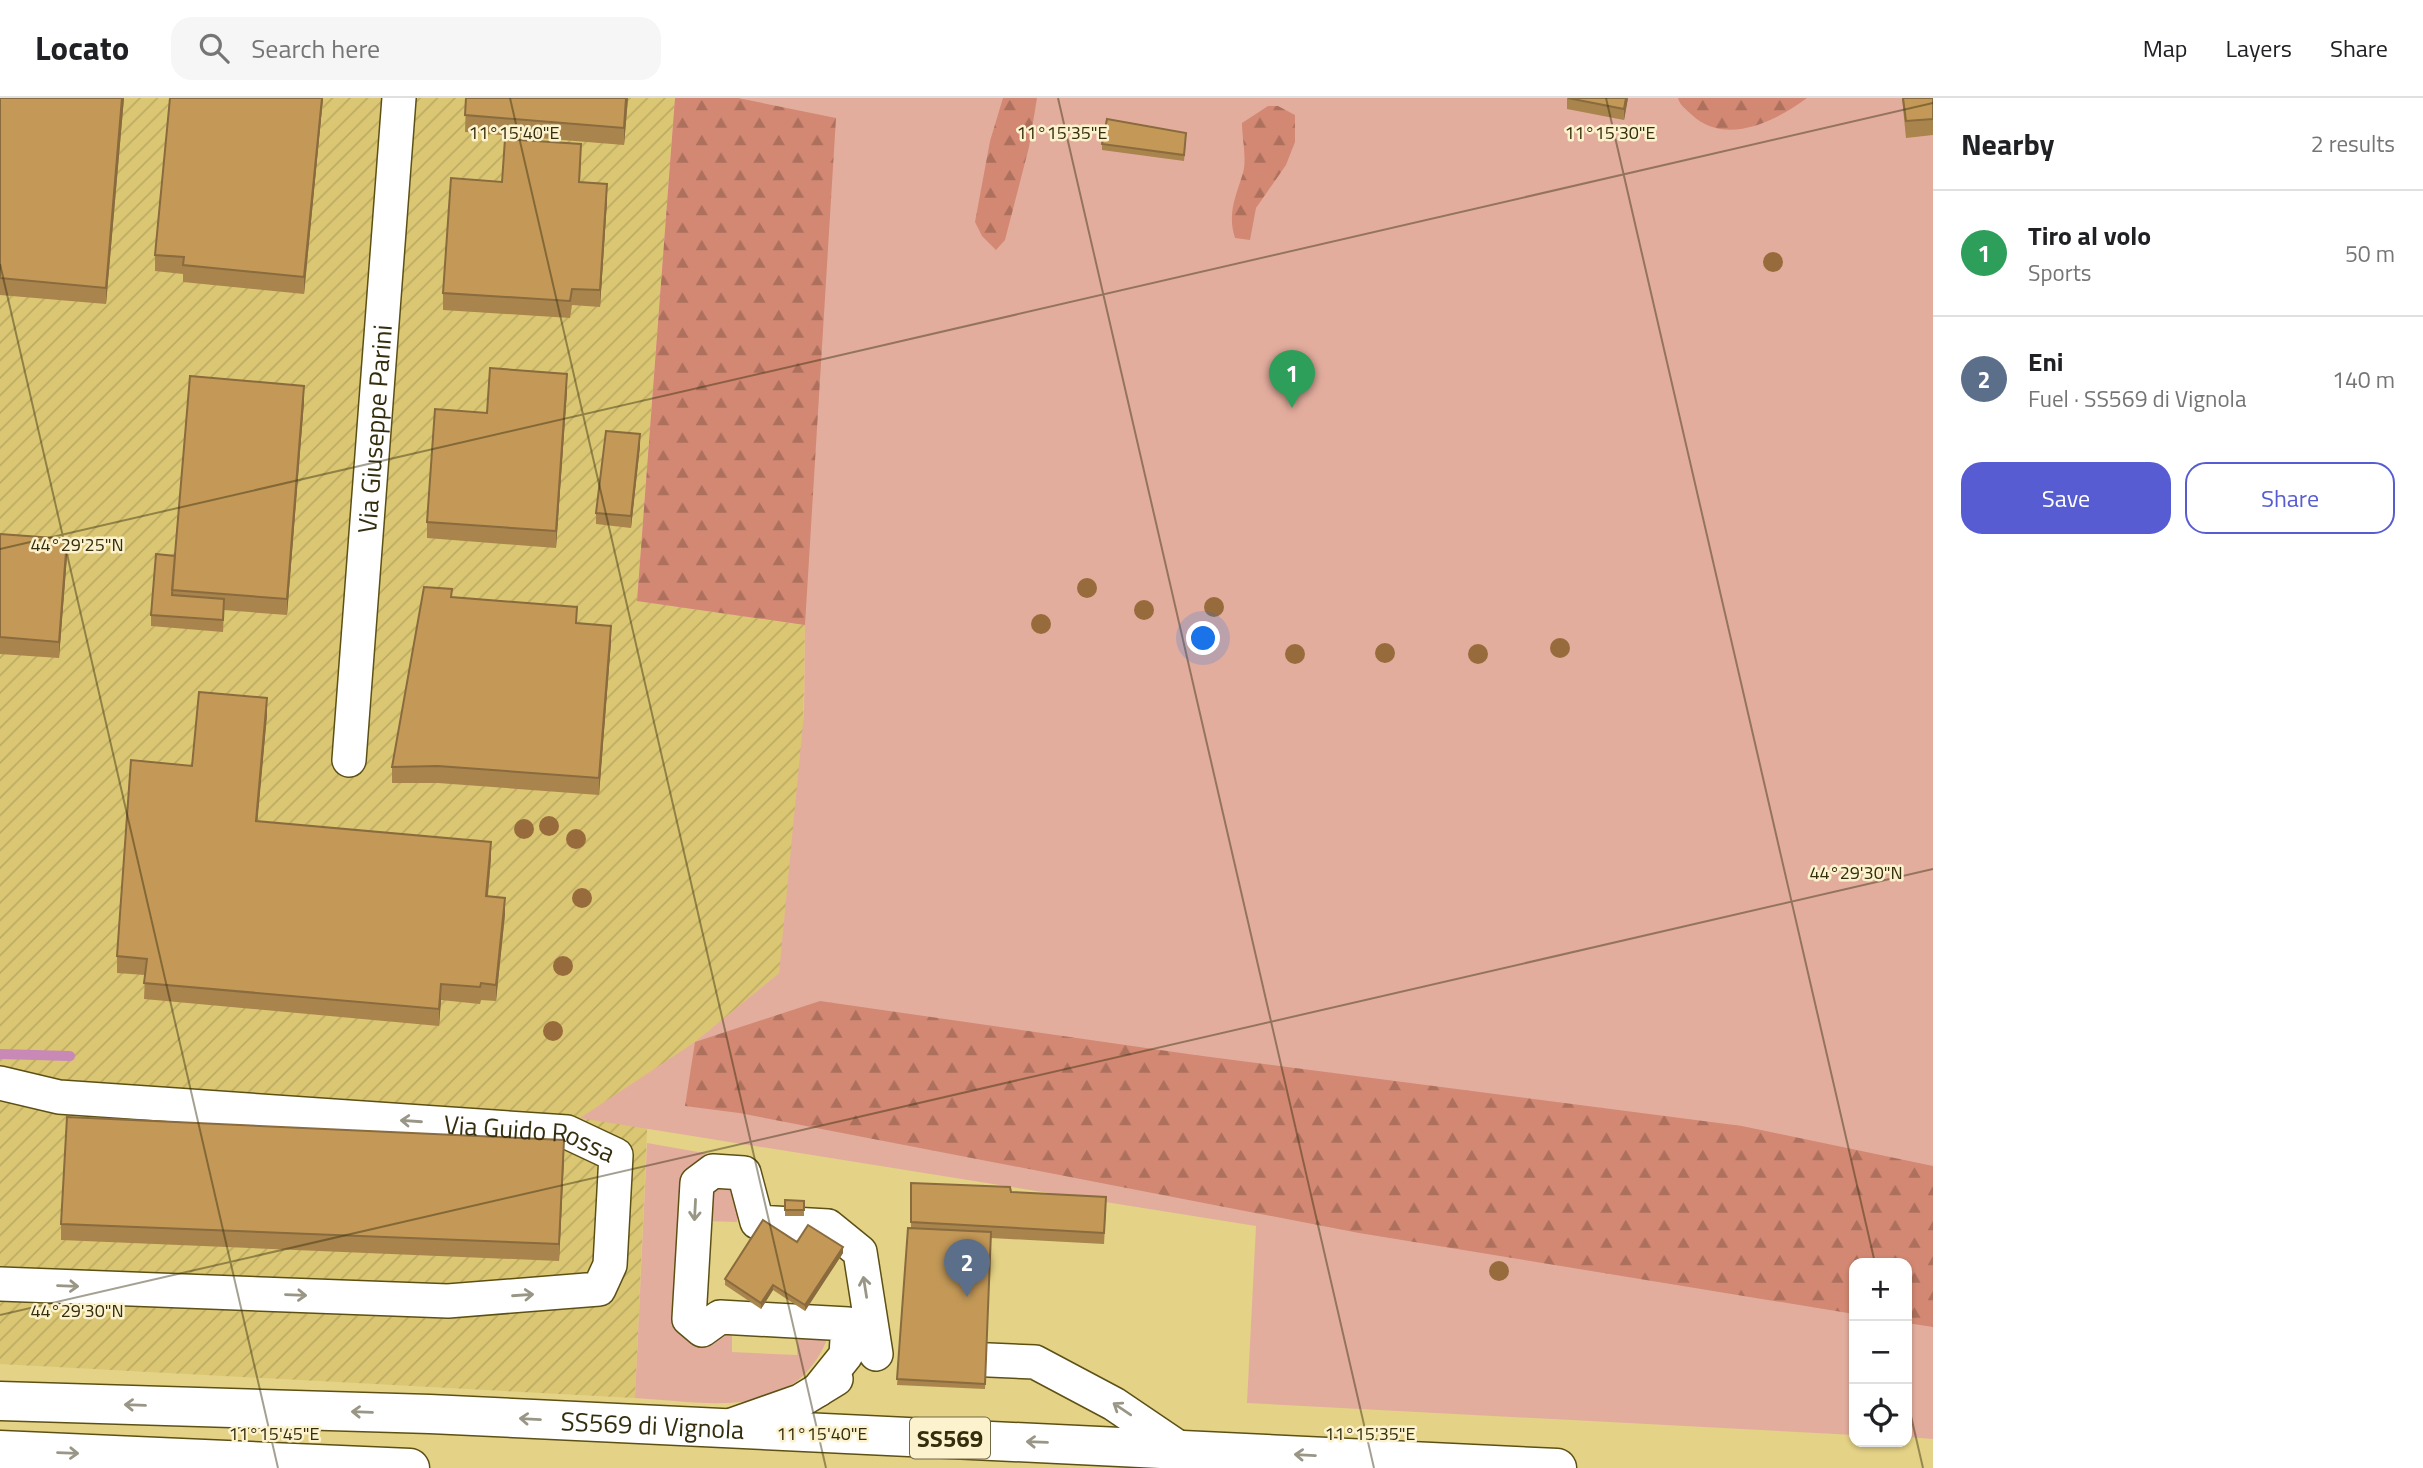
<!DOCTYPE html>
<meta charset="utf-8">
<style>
body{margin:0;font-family:"Titillium Web",sans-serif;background:#f6f6f6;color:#202124}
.controls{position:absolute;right:21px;bottom:21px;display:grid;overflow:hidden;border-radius:14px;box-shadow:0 2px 5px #0004}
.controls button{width:63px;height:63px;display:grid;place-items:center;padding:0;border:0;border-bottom:2px solid #e0e0e0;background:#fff;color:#202124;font:35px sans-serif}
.you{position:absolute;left:1204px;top:541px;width:24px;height:24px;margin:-18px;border:5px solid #fff;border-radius:50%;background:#1a73e8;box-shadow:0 0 0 10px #1a73e833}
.badge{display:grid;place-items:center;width:46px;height:46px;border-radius:50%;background:#575cd3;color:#fff;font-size:23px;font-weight:700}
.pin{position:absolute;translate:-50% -58px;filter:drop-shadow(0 2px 4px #0008)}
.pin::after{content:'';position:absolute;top:37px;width:24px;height:21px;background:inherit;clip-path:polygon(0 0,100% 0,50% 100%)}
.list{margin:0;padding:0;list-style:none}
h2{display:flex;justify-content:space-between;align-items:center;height:91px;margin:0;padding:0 28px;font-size:30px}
h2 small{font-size:23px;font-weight:400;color:#757577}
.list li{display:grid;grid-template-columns:46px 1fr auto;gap:21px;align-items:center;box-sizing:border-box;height:126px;padding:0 28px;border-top:2px solid #e0e0e0}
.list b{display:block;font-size:26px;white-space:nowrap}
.list p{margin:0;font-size:23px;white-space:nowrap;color:#757577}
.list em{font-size:23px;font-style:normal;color:#757577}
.actions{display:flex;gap:14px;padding:21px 28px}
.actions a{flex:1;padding:16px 0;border:2px solid #575cd3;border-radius:21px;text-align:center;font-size:24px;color:#575cd3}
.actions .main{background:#575cd3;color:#fff}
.icon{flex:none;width:38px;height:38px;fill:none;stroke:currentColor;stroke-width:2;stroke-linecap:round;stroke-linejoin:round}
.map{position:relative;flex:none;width:1933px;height:1370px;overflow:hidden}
header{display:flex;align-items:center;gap:42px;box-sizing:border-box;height:98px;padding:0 35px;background:#fff;border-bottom:2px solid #e0e0e0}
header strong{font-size:33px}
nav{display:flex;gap:38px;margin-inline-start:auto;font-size:24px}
.search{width:490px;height:63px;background:#f6f6f6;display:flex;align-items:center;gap:18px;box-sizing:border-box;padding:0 24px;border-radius:21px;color:#757577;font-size:26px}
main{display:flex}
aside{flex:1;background:#fff}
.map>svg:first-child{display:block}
</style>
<header>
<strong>Locato</strong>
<div class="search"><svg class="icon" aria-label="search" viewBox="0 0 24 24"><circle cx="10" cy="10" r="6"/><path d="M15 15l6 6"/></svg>Search here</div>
<nav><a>Map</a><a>Layers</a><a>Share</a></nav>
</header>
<main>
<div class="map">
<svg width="1933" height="1370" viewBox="0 0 1933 1370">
<defs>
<pattern id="industrial-furrows" width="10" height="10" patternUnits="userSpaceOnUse" patternTransform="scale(1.75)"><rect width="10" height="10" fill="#dbc773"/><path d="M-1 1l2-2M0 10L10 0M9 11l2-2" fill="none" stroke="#bdab62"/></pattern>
<pattern id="forest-firs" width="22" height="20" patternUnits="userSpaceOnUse" patternTransform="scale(1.75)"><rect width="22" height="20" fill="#d38873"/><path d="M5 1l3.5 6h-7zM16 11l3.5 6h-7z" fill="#ac705d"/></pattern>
</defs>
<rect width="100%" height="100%" fill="#e4d286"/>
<!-- industrial -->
<path fill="url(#industrial-furrows)" d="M0,0H675L637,502L805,527L802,694L779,875L696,944L648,1011L635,1300L0,1266Z"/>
<!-- green -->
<path fill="#e3ad9e" d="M675,0H1933V1341L1907,1339V1165H1854V1337L1247,1305L1256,1128L580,1020L695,944L779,875L804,615L805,527L637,503Z
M647,1045L744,1062L709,1063L678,1230L732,1232V1254L797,1257L798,1235L823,1236L826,1244C791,1324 706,1304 635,1300Z
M738,1084L737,1124L704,1123L714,1086Z"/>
<!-- forest -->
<path fill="url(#forest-firs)" d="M675,0H738L836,20L805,527L637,503Z
M1003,0H1037L1029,49L1005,142L996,152L982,138L975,124L990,43Z
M1678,0H1807C1775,24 1725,48 1692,17C1686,11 1680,8 1678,0Z
M1268,8H1278L1295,17V44L1286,67L1256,110L1250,142L1235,140C1227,115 1236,98 1243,75C1247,61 1242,40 1242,25Z
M820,903L1195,957L1742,1028L1933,1068V1229L1907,1225V1165H1854V1216L1359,1135L739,1015L685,1008L695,944Z"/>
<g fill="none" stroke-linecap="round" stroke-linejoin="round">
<!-- stream -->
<path stroke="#c889b7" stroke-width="10" d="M0,956L70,958"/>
<defs>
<g id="minor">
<path id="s1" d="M349,662L399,0"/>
<path id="s2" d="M0,985L59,999L567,1034L616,1057L610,1167L599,1191L448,1203L0,1186"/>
<path d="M943,1260L1035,1264L1114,1306L1179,1350"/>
<path d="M818,1292L846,1257L848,1226L720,1219L702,1232L689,1221L697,1085L713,1073L744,1075L757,1124L828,1128L860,1154L876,1256"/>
<path d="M729,1328L800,1303L836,1281"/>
</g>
<g id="highway">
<path id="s3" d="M0,1303L430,1316L1557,1370"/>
<path d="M0,1352L410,1370"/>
</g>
</defs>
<!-- minor casing -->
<use href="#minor" stroke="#5d5015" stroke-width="36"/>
<!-- highway casing -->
<use href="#highway" stroke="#5d5015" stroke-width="41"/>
<!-- minor -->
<use href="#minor" stroke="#fff" stroke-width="33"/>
<!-- highway -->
<use href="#highway" stroke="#fff" stroke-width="38"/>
</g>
<!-- trees -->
<g fill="#986b3d">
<circle cx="1773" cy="164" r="10"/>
<circle cx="1087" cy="490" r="10"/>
<circle cx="1214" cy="509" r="10"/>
<circle cx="1144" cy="512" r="10"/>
<circle cx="1041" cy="526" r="10"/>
<circle cx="1560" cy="550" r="10"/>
<circle cx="1385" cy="555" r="10"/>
<circle cx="1295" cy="556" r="10"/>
<circle cx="1478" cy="556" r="10"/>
<circle cx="549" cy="728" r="10"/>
<circle cx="524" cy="731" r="10"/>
<circle cx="576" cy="741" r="10"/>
<circle cx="582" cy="800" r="10"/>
<circle cx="563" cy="868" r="10"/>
<circle cx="553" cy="933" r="10"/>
<circle cx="1499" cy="1173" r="10"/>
</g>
<!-- wall -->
<path fill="#a9844c" d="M0,0H124L106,206L0,197Z
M323,0L304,196L183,184V176L155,173V157Z
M466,0H628L624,47L465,34Z
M1567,0H1628L1624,22L1567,11Z
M1902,0H1933V37L1906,40Z
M1186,41L1184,63L1102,52V46Z
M581,63L580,84L607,103L600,209L572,207L570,220L443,212V195L502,84Z
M567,293L556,450L427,440V424L487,315Z
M304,304L287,517L224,512L223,534L151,528V517L175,458Z
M640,348L631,430L596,426V415Z
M0,436L67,458L59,560L0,556Z
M452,499L577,526L611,544L599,697L438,685H392V669Z
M267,617L257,723L491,760L488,798L505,816L496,903L481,902L480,906L441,902L439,928L144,901L145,877L117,875V858L192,668Z
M564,1059L559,1163L61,1142V1126Z
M911,1085L1011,1094L1106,1110L1104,1146L991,1140L985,1291L897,1287L911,1130Z
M785,1102L804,1103V1118H785Z
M797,1144L843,1155L805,1213L773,1192L761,1211L725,1187V1181Z"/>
<!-- shaded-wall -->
<path fill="#896b3e" d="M122,0H124L106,206V190Z
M322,0H323L304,196V179Z
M626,0H628L624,47V30Z
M1626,0H1628L1624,22V11Z
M607,86V103L600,209V192Z
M567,276V293L556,450V433Z
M304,288V304L287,517V501Z
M640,336V348L631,430V418Z
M67,441V458L59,560V544Z
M611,528V544L599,697V680Z
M267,600V617L256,739V723Z
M491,744V760L486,814V798Z
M505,800V816L496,903V887Z
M441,886V902L439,928V911Z
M564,1042V1059L559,1163V1146Z
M843,1149V1155L805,1213V1207Z
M773,1187V1192L761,1211V1205Z"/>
<!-- building -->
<path fill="#c49958" stroke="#896b3e" stroke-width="2" d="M0,0H122L106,190L0,180Z
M170,0H322L304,179L183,167L184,159L155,157Z
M466,0H626L624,30L465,17Z
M1568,0H1626L1624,11Z
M1903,0H1933V21L1906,23Z
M1107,21L1186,35L1184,57L1102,46Z
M505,41L581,46L579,84L607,86L600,192L572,191L570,203L443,195L451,80L502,84Z
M490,270L567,276L556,433L427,424L435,311L487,315Z
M190,278L304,288L287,501L172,492Z
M606,333L640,336L631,418L596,415Z
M0,436L67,441L59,544L0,539Z
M156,456L175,458L172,497L224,501L223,522L151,517Z
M424,489L452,491L451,499L577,509L576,525L611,528L599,680L438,668L392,669Z
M199,594L267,600L256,723L491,744L486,798L505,800L496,887L481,885L480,889L441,886L439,911L144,885L147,861L117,858L131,662L192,668Z
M67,1019L564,1042L559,1146L61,1126Z
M911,1085L1010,1089L1011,1094L1106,1099L1104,1135L911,1124Z
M785,1102L804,1103V1112H785Z
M763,1122L797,1144L808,1127L843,1149L805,1207L773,1187L761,1205L725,1181Z
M908,1130L991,1134L985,1286L897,1281Z"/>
<!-- one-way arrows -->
<defs><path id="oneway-shaft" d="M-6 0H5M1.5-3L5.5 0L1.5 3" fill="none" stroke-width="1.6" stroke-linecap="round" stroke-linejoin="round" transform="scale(1.75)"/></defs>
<g stroke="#9a9686">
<use href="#oneway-shaft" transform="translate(411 1023) rotate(-176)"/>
<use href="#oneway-shaft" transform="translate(695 1112) rotate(93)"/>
<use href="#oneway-shaft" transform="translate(68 1188) rotate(2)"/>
<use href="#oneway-shaft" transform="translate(865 1189) rotate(-99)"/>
<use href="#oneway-shaft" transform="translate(296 1197) rotate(2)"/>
<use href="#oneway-shaft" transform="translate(523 1197) rotate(-4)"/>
<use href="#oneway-shaft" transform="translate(135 1307) rotate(-178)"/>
<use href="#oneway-shaft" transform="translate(1122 1311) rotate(-146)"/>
<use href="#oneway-shaft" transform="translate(362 1314) rotate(-178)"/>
<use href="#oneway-shaft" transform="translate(530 1321) rotate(-177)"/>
<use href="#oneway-shaft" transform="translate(1037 1344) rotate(-178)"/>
<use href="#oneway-shaft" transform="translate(68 1355) rotate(2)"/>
<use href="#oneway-shaft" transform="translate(1305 1357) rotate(-177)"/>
</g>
<!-- ticks -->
<path fill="none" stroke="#352e0e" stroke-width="2" stroke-opacity="0.45" d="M510,0L826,1370M1058,0L1374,1370M1606,0L1875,1165M0,166L278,1370M0,451L1933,5M0,1217L1933,771M1907,1301L1923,1370"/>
<g text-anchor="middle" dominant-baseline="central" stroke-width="5" stroke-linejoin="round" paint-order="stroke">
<!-- shield labels -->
<rect fill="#fcf3ce" stroke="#716948" stroke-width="2" x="910" y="1319.5" width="80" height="41" rx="5"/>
<g font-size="24" font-weight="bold" fill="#352e0e">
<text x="950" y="1340">SS569</text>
</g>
<!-- street labels -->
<g font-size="26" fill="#352e0e" stroke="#fcf3ce">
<text stroke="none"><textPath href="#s1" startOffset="332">Via Giuseppe Parini</textPath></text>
<text stroke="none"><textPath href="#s2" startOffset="534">Via Guido Rossa</textPath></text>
<text stroke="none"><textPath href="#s3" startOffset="653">SS569 di Vignola</textPath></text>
</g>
</g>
<g font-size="18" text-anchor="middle" fill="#352e0e" stroke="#fcf3ce" stroke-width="5" stroke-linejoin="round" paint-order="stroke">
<text x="514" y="41">11°15'40"E</text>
<text x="1062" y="41">11°15'35"E</text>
<text x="1610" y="41">11°15'30"E</text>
<text x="77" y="453">44°29'25"N</text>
<text x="1856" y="781">44°29'30"N</text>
<text x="77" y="1219">44°29'30"N</text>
<text x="274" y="1342">11°15'45"E</text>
<text x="822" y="1342">11°15'40"E</text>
<text x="1370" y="1342">11°15'35"E</text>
</g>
</svg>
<div class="controls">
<button>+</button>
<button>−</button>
<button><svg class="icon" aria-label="locate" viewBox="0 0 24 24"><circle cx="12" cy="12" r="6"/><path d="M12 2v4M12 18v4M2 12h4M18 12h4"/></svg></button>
</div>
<div class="you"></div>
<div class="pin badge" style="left:1292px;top:310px;background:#2e9e5b">1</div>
<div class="pin badge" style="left:967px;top:1199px;background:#5c6f8a">2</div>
</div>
<aside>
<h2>Nearby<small>2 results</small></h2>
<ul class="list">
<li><span class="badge" style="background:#2e9e5b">1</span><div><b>Tiro al volo</b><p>Sports</p></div><em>50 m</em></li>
<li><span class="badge" style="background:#5c6f8a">2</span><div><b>Eni</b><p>Fuel · SS569 di Vignola</p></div><em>140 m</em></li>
</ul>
<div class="actions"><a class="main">Save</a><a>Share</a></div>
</aside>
</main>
